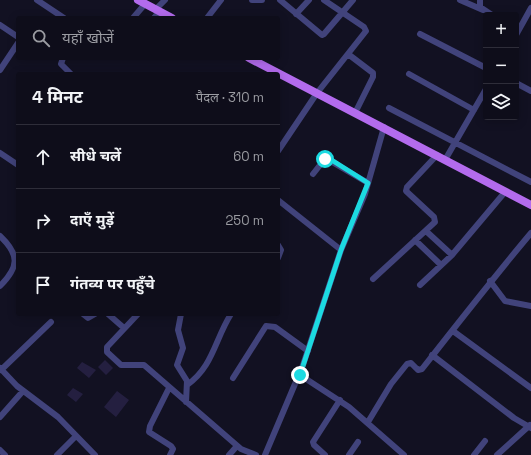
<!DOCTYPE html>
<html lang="hi">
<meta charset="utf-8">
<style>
body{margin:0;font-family:"Space Grotesk","Noto Sans Devanagari",sans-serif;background:#1c1b27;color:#f1f3f6}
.controls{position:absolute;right:12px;top:12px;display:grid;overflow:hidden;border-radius:4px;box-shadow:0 2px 10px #0003}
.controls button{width:36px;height:36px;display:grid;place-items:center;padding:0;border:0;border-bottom:1px solid #2e2d39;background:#0e0d1a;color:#f1f3f6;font:20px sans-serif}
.stop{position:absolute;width:12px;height:12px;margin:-9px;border:3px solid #1cdae1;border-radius:50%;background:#fff}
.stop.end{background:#1cdae1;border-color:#fff;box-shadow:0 1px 4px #0008}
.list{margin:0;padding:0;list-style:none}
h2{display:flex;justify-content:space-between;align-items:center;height:52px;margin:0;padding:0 16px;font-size:17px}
h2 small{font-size:13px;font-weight:400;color:#9b9ca2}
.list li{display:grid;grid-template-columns:26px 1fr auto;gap:12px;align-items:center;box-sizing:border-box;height:64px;padding:0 16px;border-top:1px solid #2e2d39}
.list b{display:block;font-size:15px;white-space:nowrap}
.list em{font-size:13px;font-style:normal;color:#9b9ca2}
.icon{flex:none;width:22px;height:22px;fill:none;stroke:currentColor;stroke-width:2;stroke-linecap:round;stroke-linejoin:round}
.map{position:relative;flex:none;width:531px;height:455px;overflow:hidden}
.search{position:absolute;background:#0e0d1a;box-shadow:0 2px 10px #0003;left:16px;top:16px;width:264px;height:44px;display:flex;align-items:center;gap:10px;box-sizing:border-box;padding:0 14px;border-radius:4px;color:#9b9ca2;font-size:15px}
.panel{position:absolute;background:#0e0d1a;box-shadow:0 2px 10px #0003;left:16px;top:72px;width:264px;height:244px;border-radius:4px}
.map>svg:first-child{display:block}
</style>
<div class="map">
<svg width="531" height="455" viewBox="0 0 531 455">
<rect width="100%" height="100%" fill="#121122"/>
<!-- building -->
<path fill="#241f40" d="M105,360L113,368L106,375L98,367Z
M82,362L96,370L89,378L77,368Z
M73,388L83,394L76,402L67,395Z
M117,391L129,400L116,417L104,407Z"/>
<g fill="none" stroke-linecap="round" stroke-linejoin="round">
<!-- minor -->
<path stroke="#41437b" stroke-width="6" d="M37,0L64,18
M252,0H262
M280,0L322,35L324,34L353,0
M460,0L483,10
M480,0V7L492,15
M155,10L165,0
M296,14L309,0
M133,18L145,4
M154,18L159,12
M207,18L221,0
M0,25L18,37
M420,34L486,68
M516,35L531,8
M348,54L373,73V77L355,113
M63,58L61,64L71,74
M0,70L18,43
M409,74L474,110
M516,83L531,91
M389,108L531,182
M278,151L317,93L366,31L364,27L324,0
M0,153L18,165
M445,160L486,89
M313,174L324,160L327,159L368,183
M278,200L341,250
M426,231L452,255
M0,236C20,255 19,267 0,286
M415,240L441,265
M278,245L281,250L278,258
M373,279L435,222L434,217L406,191L407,187L437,155
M490,281L505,301L531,306
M420,285L452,255L505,192
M83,314L88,318L95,314
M108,314L124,328
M138,314L107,347V352L121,365H144L241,449L256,455
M181,314L178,330L183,348L177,365L187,381L186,402
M453,331L531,388
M432,355L514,418L531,428
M0,368L17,386L58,417L95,455
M1,370L51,322
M300,375L349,407L404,455
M233,378L266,326L275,327L308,351
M187,385C213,367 215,339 231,314
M169,388L150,426L149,432L171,446L173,449L170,455
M0,417L23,391
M368,422L391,384L407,364L411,363L418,370L422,369C458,323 494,277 531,233
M0,450L5,455
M57,455L76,436
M229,455L237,446
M265,455L303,365L341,250L365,194L384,127
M325,455L314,445L313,442L340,400
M349,455L358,442
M474,455L485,441
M497,455L530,425"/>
<!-- major -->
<path stroke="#b36bed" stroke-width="8" d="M138,0L172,18
M249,58L531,205"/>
</g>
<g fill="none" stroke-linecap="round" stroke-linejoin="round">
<!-- route -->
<path stroke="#1cdae1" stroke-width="5" d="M300,375L341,250L368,183L330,159H325"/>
</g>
</svg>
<div class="controls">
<button>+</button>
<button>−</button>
<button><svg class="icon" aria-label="layers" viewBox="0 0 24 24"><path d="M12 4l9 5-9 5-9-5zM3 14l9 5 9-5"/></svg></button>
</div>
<div class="stop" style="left:325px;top:159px"></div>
<div class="stop end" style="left:300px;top:375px"></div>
<div class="search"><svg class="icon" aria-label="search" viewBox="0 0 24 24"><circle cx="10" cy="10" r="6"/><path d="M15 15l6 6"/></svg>यहाँ खोजें</div>
<section class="panel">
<h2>4 मिनट<small>पैदल · 310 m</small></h2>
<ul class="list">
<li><svg class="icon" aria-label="ahead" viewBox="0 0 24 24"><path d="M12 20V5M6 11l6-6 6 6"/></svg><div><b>सीधे चलें</b></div><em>60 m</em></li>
<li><svg class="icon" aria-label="right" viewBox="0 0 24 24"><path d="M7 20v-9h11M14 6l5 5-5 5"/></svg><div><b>दाएँ मुड़ें</b></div><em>250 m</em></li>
<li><svg class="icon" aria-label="arrive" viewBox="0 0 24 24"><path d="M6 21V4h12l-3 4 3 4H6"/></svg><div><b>गंतव्य पर पहुँचे</b></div></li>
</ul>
</section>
</div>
